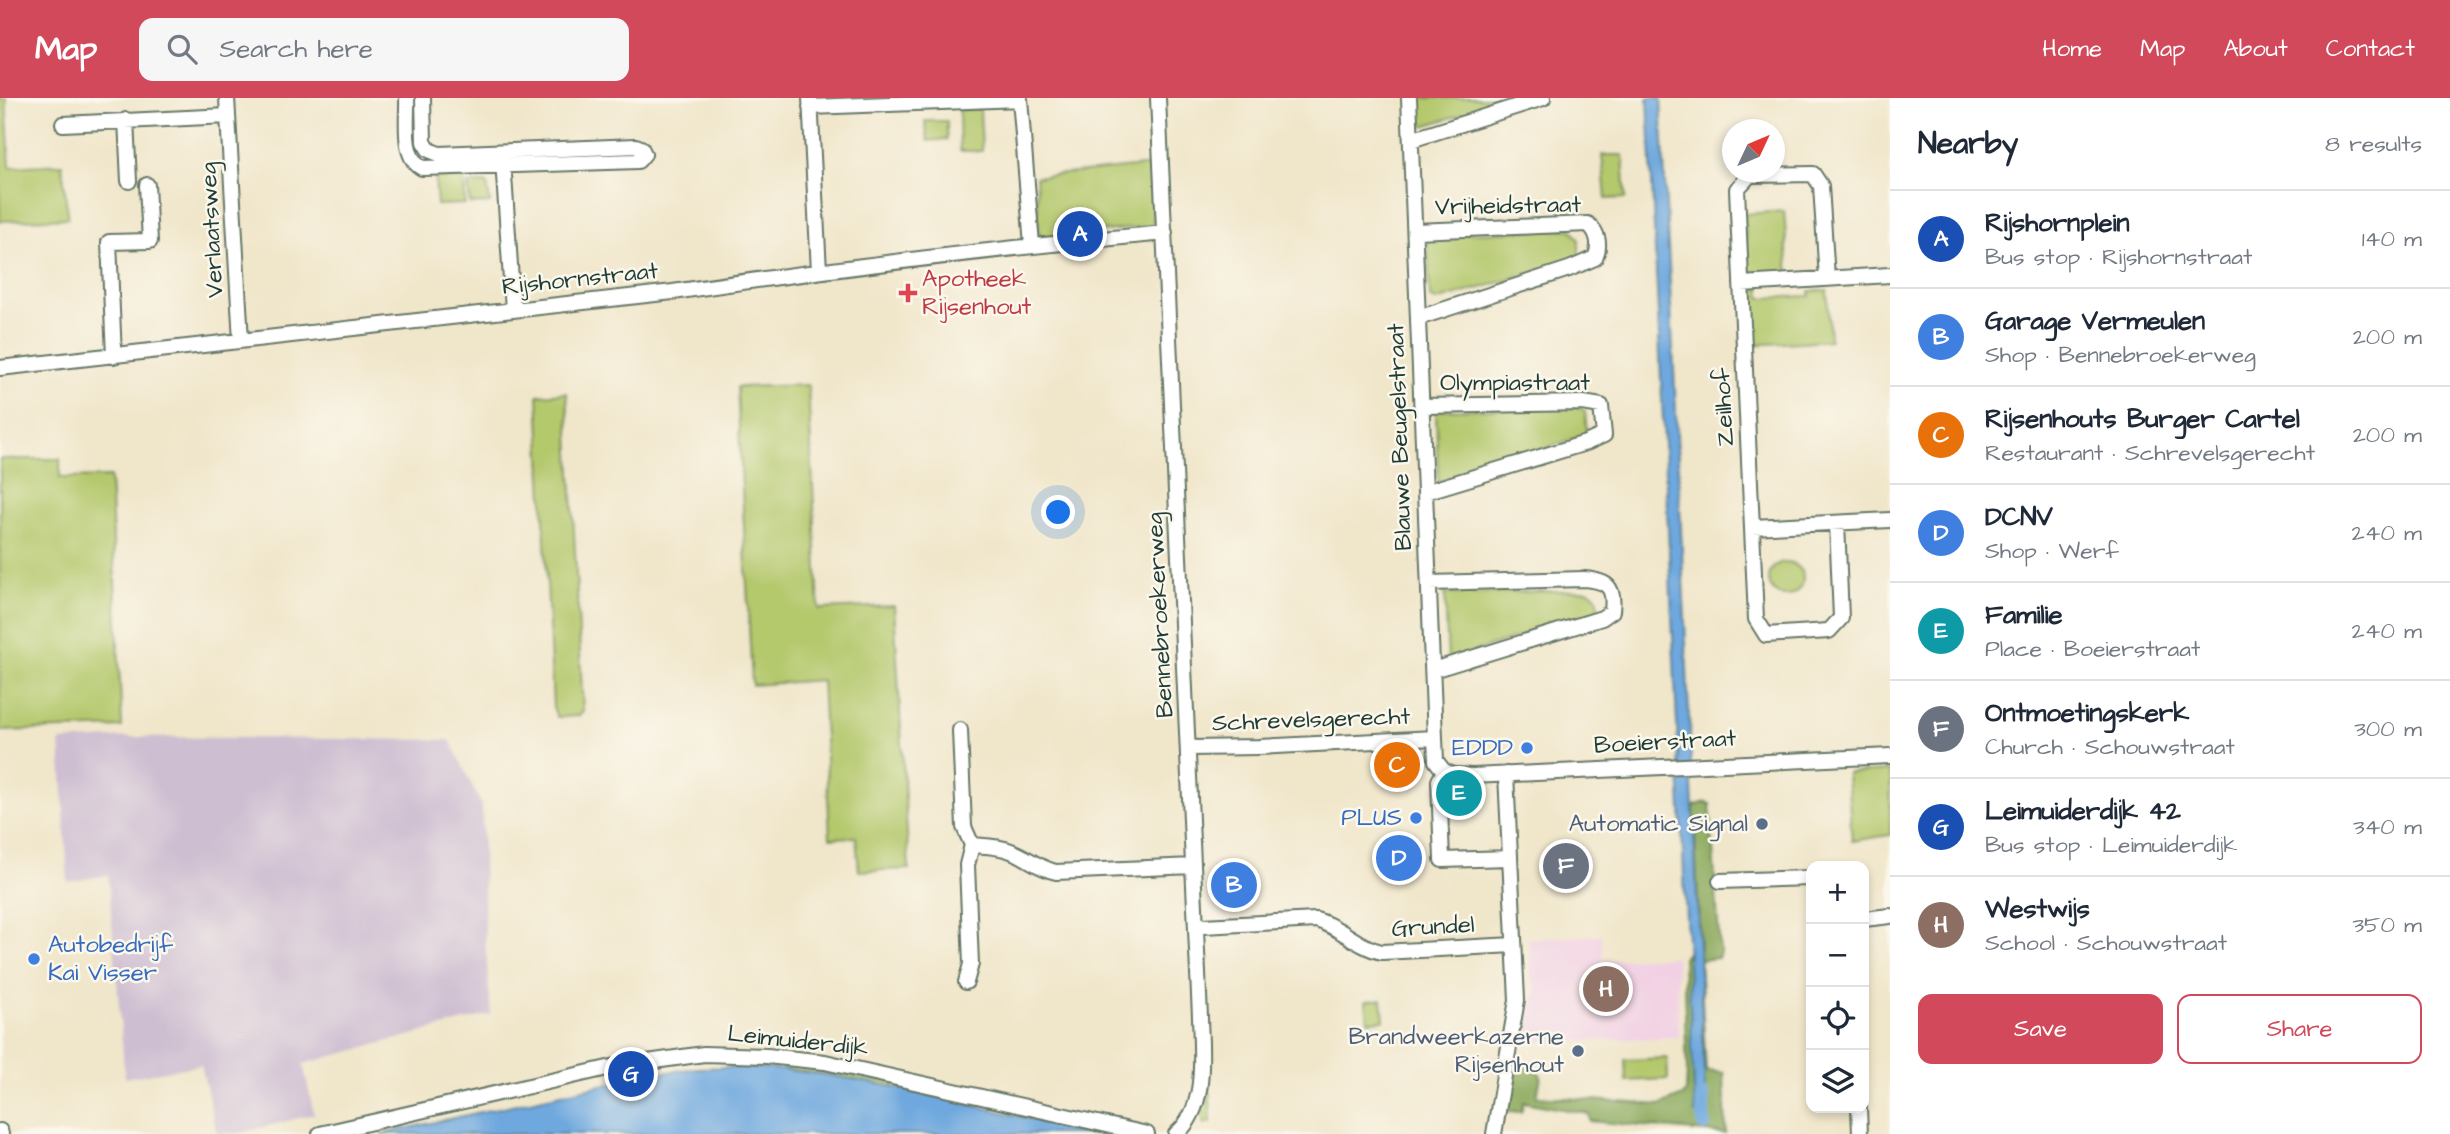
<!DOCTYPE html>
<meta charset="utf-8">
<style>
body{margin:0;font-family:"Architects Daughter",sans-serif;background:#f6f6f7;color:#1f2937}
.controls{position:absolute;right:21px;bottom:21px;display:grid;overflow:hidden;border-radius:14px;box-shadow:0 4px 10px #0003}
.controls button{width:63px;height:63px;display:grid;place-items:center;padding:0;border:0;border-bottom:2px solid #e0e1e3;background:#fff;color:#1f2937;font:35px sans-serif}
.compass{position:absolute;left:1722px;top:21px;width:63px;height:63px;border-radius:50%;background:#fff;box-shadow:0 4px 10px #0003;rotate:46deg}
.you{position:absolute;left:1059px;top:415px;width:24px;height:24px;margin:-18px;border:5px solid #fff;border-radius:50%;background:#1a73e8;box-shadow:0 0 0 10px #1a73e833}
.badge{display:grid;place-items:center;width:46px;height:46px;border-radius:50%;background:#d1495b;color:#fff;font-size:23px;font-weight:700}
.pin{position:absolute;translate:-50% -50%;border:4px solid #fff;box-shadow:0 2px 7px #0006}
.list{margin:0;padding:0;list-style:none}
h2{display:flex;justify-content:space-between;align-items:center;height:91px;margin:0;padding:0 28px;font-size:30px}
h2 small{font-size:23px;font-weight:400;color:#747a83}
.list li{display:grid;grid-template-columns:46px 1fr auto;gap:21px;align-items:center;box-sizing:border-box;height:98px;padding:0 28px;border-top:2px solid #e0e1e3}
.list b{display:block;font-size:26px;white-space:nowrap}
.list p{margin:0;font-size:23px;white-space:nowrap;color:#747a83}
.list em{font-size:23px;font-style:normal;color:#747a83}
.actions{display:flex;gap:14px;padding:21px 28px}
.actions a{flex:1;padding:16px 0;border:2px solid #d1495b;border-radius:14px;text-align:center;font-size:24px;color:#d1495b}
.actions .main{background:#d1495b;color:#fff}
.icon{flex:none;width:38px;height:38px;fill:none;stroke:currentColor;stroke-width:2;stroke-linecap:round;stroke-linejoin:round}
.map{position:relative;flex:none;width:1890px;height:1036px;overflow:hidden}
header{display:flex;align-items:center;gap:42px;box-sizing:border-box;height:98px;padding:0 35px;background:#d1495b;color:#fff}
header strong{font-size:33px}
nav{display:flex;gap:38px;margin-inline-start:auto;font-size:24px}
.search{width:490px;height:63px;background:#f6f6f7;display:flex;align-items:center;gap:18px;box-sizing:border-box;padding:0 24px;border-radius:14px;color:#747a83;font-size:26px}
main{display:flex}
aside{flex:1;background:#fff}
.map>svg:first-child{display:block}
</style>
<header>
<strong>Map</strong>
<div class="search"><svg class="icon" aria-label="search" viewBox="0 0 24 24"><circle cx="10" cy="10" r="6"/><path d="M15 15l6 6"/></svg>Search here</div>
<nav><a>Home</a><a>Map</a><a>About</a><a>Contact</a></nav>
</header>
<main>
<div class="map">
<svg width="1890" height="1036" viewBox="0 0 1890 1036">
<rect width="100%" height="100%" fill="#fbf7ec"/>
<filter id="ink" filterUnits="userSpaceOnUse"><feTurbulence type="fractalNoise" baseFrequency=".0143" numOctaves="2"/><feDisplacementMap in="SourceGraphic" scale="14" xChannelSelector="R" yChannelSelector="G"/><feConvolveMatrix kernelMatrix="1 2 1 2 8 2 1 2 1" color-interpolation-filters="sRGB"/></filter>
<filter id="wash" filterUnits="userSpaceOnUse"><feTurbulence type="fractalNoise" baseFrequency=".00686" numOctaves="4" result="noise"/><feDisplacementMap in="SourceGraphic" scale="28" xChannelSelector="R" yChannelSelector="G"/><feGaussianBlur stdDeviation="1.57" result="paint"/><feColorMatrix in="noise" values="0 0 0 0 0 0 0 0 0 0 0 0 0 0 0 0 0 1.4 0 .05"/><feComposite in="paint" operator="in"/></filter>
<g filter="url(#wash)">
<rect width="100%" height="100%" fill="#f0e6ca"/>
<!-- built -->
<path fill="#f1d0e3" d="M1602,837L1603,862L1676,859L1679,939L1553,944L1527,942L1533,899L1536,895L1535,886L1531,883L1529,841Z"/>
<!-- industrial -->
<path fill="#cebed1" d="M128,639L450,642L482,708L485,843L491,916L303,966L314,1016L237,1036H217L201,967L125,980L108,777L68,784L60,643Z"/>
<!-- green -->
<path fill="#b4c86c" stroke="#6a8250" stroke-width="2" d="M0,0H6L10,69L62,66L68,120L0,123Z
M1416,0H1515L1424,28L1416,27Z
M980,11L982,53H960L959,12Z
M925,23H947V41L928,43Z
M1602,57H1623L1626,100L1606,101Z
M1152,67L1153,125L1151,128L1043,140L1039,136L1036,79Z
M464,79L465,106L437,107L435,80Z
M487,85L490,105L470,106L468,86Z
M1784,113L1789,178L1747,180L1745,116Z
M1572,131L1579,142V159L1572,163L1436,203L1430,200L1427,137Z
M1760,190L1761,200L1810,198V193L1827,192L1830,242L1750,247L1747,199L1754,191Z
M808,287L819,511L894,508L909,771L859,773L856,739L830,740L822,582L752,587L737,289Z
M567,295L583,614L578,618L557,619L553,609L538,297Z
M1579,309L1585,313L1587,336L1518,360L1438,384L1436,312Z
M0,361H60V380L110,379L122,629L0,633Z
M1769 481a17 17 0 1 1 34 0a17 17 0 1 1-34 0Z
M1588,492C1596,496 1600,501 1598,510L1592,515L1448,562L1445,496Z
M1890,673V737L1852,743L1847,675Z
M1382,901L1384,922L1368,923L1366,903Z
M1667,960L1668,981L1626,983L1625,962Z
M788,966L892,984L895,990L826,976L783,971Z
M1209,981L1211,1024L1204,1026L1202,1013Z"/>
<!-- forest -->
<path fill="#8fac60" stroke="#57744a" stroke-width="2" d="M1706,704L1710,706L1720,854L1718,860L1700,862L1706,973L1724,975L1726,1036L1590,1023L1589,1016L1524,1004L1521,1014L1506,1013L1514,965C1526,966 1534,967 1541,978L1537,998L1661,1007L1683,998L1686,993L1687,974L1683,860L1688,853L1700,851L1694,708Z"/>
<!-- water -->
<path fill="#6ea8de" stroke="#467289" stroke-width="2" d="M1648,0H1661L1676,313L1706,1014L1695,1016Z
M734,969C856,972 975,1009 1094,1036H381L647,977L697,970Z"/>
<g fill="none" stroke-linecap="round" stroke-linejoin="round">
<!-- canal -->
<path stroke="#6ea8de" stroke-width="14" d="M1702,997L1704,1027"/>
</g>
</g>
<g filter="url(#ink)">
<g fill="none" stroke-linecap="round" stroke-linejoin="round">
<defs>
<path id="minor" d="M227,0L241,243
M407,0C408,21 401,59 422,70L638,63L644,56L641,50L636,48L439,56L429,52L424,44L423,0
M810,0L819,173
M1158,0L1200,919C1201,956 1208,1010 1176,1036
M1409,0L1435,640L1436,663L1444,673
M810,9L1020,1L1032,147
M126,22L129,83
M63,26L228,18
M1411,42L1543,0
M503,62L513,212
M1415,133L1588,126C1598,134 1601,147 1595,160L1569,171L1418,220
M1827,181L1821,88L1813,76L1750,77L1737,91L1756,521L1766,537L1829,533L1841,520L1837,425
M1741,186L1890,177
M114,258L109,144L150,143L147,87
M0,270L673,194C836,170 1000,150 1165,135
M1422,308L1583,305L1601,308L1604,337L1586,345L1425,394
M1752,429L1890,422
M1429,485L1584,481C1607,483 1615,488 1612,513L1602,520L1433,572
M960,632L964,729L972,747L967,767L971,866L966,884
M1189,650L1259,649L1435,640
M1444,673L1454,677L1473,678L1890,658
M1444,673L1439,683L1442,762L1510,760
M972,747C985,748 999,748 1011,753C1028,759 1037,770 1056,774L1193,768
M1720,783L1811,780
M1864,821L1890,818
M1196,824L1203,828L1316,822C1340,828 1357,849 1382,854L1514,847
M1859,1010L1860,1036
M0,1033L1,1036
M320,1036L612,969L704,956L767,958L825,964L1147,1036
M1494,1036L1517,902L1506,676"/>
</defs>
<!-- minor casing -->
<use href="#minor" stroke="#687868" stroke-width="18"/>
<!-- minor -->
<use href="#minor" stroke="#fff" stroke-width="14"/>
</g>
</g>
<!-- markers -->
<path fill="#e0444e" stroke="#fbf7ec" stroke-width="2.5" d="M904.5 184.5h7v7h7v7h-7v7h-7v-7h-7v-7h7z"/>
<g fill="#3f7fe0" stroke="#fbf7ec" stroke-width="2.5">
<circle cx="1527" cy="650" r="7"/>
<circle cx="1416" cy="720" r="7"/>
<circle cx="34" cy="861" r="7"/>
</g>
<g fill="#5c6f8a" stroke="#fbf7ec" stroke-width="2.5">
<circle cx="1762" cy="726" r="7"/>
<circle cx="1578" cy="953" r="7"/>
</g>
<g text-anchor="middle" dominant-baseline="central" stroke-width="5" stroke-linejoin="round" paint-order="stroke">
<!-- street labels -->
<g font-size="24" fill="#1f3d34" stroke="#fbf7ec">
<text transform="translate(1508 108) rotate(-1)">Vrijheidstraat</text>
<text transform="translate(212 132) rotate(-93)">Verlaatsweg</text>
<text transform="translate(580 181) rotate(-6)">Rijshornstraat</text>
<text x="1515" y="285">Olympiastraat</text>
<text transform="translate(1724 309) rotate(-93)">Zeilhof</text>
<text transform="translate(1400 339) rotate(-92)">Blauwe Beugelstraat</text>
<text transform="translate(1160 517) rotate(-93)">Bennebroekerweg</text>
<text transform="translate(1311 622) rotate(-2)">Schrevelsgerecht</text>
<text transform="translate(1665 644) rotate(-3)">Boeierstraat</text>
<text transform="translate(1433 829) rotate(-3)">Grundel</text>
<text transform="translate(798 943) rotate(6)">Leimuiderdijk</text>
</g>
<!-- health labels -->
<g font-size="24" fill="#be3a42" stroke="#fbf7ec" text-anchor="start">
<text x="922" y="181">Apotheek<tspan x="922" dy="28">Rijsenhout</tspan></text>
</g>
<!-- shop labels -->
<g font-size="24" fill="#366cbe" stroke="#fbf7ec" text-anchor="end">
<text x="1513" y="650">EDDD</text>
<text x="1402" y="720">PLUS</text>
<text x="48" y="847" text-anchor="start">Autobedrijf<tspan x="48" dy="28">Kai Visser</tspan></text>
</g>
<!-- service labels -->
<g font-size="24" fill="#4e5e75" stroke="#fbf7ec" text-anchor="end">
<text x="1748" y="726">Automatic Signal</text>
<text x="1564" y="939">Brandweerkazerne<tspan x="1564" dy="28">Rijsenhout</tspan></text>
</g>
</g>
</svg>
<div class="controls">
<button>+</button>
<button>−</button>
<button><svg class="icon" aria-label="locate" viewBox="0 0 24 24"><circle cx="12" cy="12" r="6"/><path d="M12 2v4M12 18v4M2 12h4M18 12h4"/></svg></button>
<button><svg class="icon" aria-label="layers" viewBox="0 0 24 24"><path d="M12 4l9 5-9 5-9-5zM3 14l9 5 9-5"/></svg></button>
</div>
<svg class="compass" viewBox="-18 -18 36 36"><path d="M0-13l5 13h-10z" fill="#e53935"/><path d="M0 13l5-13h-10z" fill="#747a83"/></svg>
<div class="you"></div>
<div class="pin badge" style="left:1080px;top:136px;background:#1a4fb4">A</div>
<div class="pin badge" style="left:1234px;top:787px;background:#3f7fe0">B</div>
<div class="pin badge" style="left:1397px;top:667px;background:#e8710a">C</div>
<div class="pin badge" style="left:1399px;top:760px;background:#3f7fe0">D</div>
<div class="pin badge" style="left:1459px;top:695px;background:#0f9aa8">E</div>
<div class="pin badge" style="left:1566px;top:768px;background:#6b7280">F</div>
<div class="pin badge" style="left:631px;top:976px;background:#1a4fb4">G</div>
<div class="pin badge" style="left:1606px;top:891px;background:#8d6e63">H</div>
</div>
<aside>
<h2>Nearby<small>8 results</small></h2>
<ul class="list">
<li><span class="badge" style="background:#1a4fb4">A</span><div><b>Rijshornplein</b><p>Bus stop · Rijshornstraat</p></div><em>140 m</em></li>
<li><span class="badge" style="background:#3f7fe0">B</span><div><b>Garage Vermeulen</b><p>Shop · Bennebroekerweg</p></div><em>200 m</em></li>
<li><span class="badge" style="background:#e8710a">C</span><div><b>Rijsenhouts Burger Cartel</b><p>Restaurant · Schrevelsgerecht</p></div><em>200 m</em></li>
<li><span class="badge" style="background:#3f7fe0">D</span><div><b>DCNV</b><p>Shop · Werf</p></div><em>240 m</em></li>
<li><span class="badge" style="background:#0f9aa8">E</span><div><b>Familie</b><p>Place · Boeierstraat</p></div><em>240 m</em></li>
<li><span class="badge" style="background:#6b7280">F</span><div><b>Ontmoetingskerk</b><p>Church · Schouwstraat</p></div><em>300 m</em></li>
<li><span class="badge" style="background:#1a4fb4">G</span><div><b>Leimuiderdijk 42</b><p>Bus stop · Leimuiderdijk</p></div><em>340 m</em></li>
<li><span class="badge" style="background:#8d6e63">H</span><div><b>Westwijs</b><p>School · Schouwstraat</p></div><em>350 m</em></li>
</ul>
<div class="actions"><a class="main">Save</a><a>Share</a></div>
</aside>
</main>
